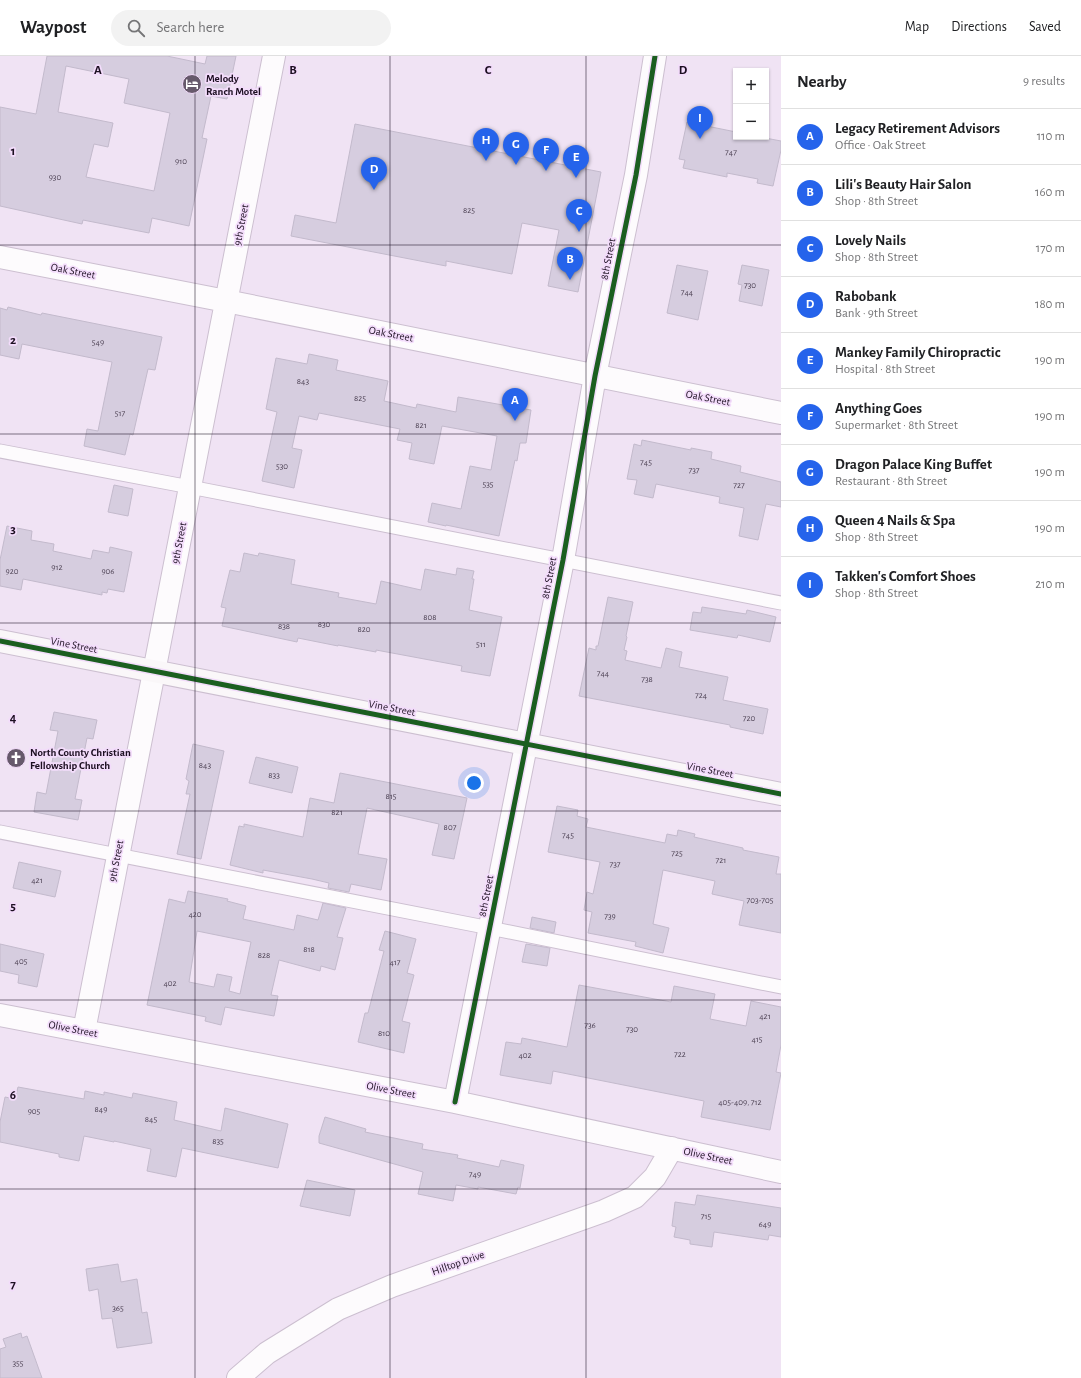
<!DOCTYPE html>
<meta charset="utf-8">
<style>
body{margin:0;font-family:"Alegreya Sans",sans-serif;background:#f2f2f2;color:#202124}
.controls{position:absolute;right:12px;top:12px;display:grid;overflow:hidden;border-radius:0px;box-shadow:0 1px 3px #0004}
.controls button{width:36px;height:36px;display:grid;place-items:center;padding:0;border:0;border-bottom:1px solid #e0e0e0;background:#fff;color:#202124;font:20px sans-serif}
.you{position:absolute;left:474px;top:727px;width:14px;height:14px;margin:-10px;border:3px solid #fff;border-radius:50%;background:#1a73e8;box-shadow:0 0 0 6px #1a73e833}
.badge{display:grid;place-items:center;width:26px;height:26px;border-radius:50%;background:#2563eb;color:#fff;font-size:13px;font-weight:700}
.pin{position:absolute;translate:-50% -33px;filter:drop-shadow(0 1px 2px #0008)}
.pin::after{content:'';position:absolute;top:21px;width:14px;height:12px;background:inherit;clip-path:polygon(0 0,100% 0,50% 100%)}
.list{margin:0;padding:0;list-style:none}
h2{display:flex;justify-content:space-between;align-items:center;height:52px;margin:0;padding:0 16px;font-size:17px}
h2 small{font-size:13px;font-weight:400;color:#757577}
.list li{display:grid;grid-template-columns:26px 1fr auto;gap:12px;align-items:center;box-sizing:border-box;height:56px;padding:0 16px;border-top:1px solid #e0e0e0}
.list b{display:block;font-size:15px;white-space:nowrap}
.list p{margin:0;font-size:13px;white-space:nowrap;color:#757577}
.list em{font-size:13px;font-style:normal;color:#757577}
.icon{flex:none;width:22px;height:22px;fill:none;stroke:currentColor;stroke-width:2;stroke-linecap:round;stroke-linejoin:round}
.map{position:relative;flex:none;width:781px;height:1322px;overflow:hidden}
header{display:flex;align-items:center;gap:24px;box-sizing:border-box;height:56px;padding:0 20px;background:#fff;border-bottom:1px solid #e0e0e0}
header strong{font-size:19px}
nav{display:flex;gap:22px;margin-inline-start:auto;font-size:14px}
.search{width:280px;height:36px;background:#f2f2f2;display:flex;align-items:center;gap:10px;box-sizing:border-box;padding:0 14px;border-radius:22px;color:#757577;font-size:15px}
main{display:flex}
aside{flex:1;background:#fff}
.map>svg:first-child{display:block}
</style>
<header>
<strong>Waypost</strong>
<div class="search"><svg class="icon" aria-label="search" viewBox="0 0 24 24"><circle cx="10" cy="10" r="6"/><path d="M15 15l6 6"/></svg>Search here</div>
<nav><a>Map</a><a>Directions</a><a>Saved</a></nav>
</header>
<main>
<div class="map">
<svg width="781" height="1322" viewBox="0 0 781 1322">
<rect width="100%" height="100%" fill="#f0e3f4"/>
<!-- building -->
<path fill="#d6cddf" stroke="#c3bacc" fill-rule="evenodd" d="M47,0H167L205,8L207,0H236L227,43L211,40L202,82L207,83L189,170L152,162L149,177L83,164L82,168L0,150V51L36,58ZM66,10L129,23L124,47L170,57L154,135L86,121L94,88L108,91L113,67L58,56Z
M687,66L736,76V81H760L781,85V94L773,130L757,127L758,123L727,117V121L683,112L685,104L679,103Z
M355,68L601,116L578,236L548,230L559,174L522,167L512,218L446,205V210L291,180L295,159L336,167Z
M677,209L708,215L698,264L667,257Z
M742,209L769,214L762,250L739,245L742,229L738,228Z
M8,251L41,259L42,257L162,281L155,314L148,313L133,379L130,378L125,399L84,390L87,373L98,375L112,306L22,288L19,303L0,299V252L7,254Z
M309,298L338,304L336,314L388,325L384,345L416,352L417,348L456,356L458,341L531,354L526,387H520L517,405L515,404L499,480L446,469V470L428,466L432,447L461,453L470,410L491,414L497,380L442,370L434,408L409,403L412,387L397,384L400,373L319,357L317,364L299,360L292,392L302,394L294,432L262,425L277,356L266,353L276,302L307,308Z
M642,384L691,394V392L712,396L711,403L741,410L740,416L781,426V451L766,448L758,484L739,480L744,452L719,447L720,441L656,428L653,442L634,438L637,424L627,423L634,388L641,390Z
M114,429L133,433L128,460L108,456Z
M7,470L32,475L31,484L54,488L53,495L91,503L93,494L109,497L110,491L132,496L124,536L108,533L107,537L102,536V539L23,523L21,534L0,530V504Z
M244,497L258,500L259,497L295,504L291,528L339,537L338,541L376,548L381,525L421,534L425,513L456,519L457,512L474,515L472,523H474L469,554L502,561L490,620L461,615L462,610L376,594V596L338,589V590L298,582L297,586L222,570L226,552L221,551L230,514L240,516Z
M608,541L633,546L626,580L627,581L624,594L627,595L625,604L661,612L666,592L682,596L679,611L728,621L723,644L768,653L763,678L730,671V669L579,640L589,592L596,594V590H598Z
M702,551L746,558L747,554L776,561L770,586L738,579L737,582L690,574L693,556L701,557Z
M54,656L97,664L93,683L87,682L75,743L82,744L78,764L34,756L37,736L46,738L58,675L50,674Z
M193,688L224,695L201,803L177,798L190,738H186L189,725L186,723Z
M256,701L298,711L292,737L249,727Z
M340,717L467,742L454,803L432,799L439,768L367,752L358,798L387,803L381,834L351,828L349,836L328,832L329,827L312,823L263,814V817L230,809L239,770L244,771V768L303,781L310,742L334,747Z
M557,750L578,754L577,760L588,763L586,771L665,787L667,778L677,780L678,774L695,778L694,781L743,792V794L779,801L776,818H781V877L739,869L744,845L712,838L715,825L663,814L653,868L669,872L663,897L635,890L636,886L588,877L592,856L584,854L587,836L593,838L600,806L548,796Z
M19,806L61,815L55,841L13,832Z
M188,835L228,843L227,845L246,850L243,863L294,874L297,859L318,864L323,847L346,852L337,881L343,882L335,914L321,910L320,915L279,904L271,939L278,940L274,960L225,951L221,969L205,965L206,961L147,949L169,843L185,847ZM197,875L251,886L240,938L229,935L232,921L217,918L214,931L189,926Z
M532,861L556,866L554,877L530,872Z
M385,875L416,883L407,917L414,919L402,965L410,967L404,997L358,986L365,957H368L384,895L379,894Z
M0,888L44,898L37,931L18,927L19,919L0,915Z
M526,888L550,892L547,910L522,906Z
M579,929L671,946L674,930L715,938L710,963L746,970L751,945L781,951V989L776,1016L781,1017L770,1074L701,1061L704,1045L553,1015L551,1028L500,1019L506,986L521,988L522,982L567,991Z
M18,1031L84,1043L85,1035L104,1039V1036L132,1042L133,1037L177,1046L174,1064L221,1075L225,1052L288,1068L278,1112L182,1092L176,1121L147,1115L151,1093L114,1085V1086L84,1080L79,1105L59,1101V1098L0,1086V1066L5,1041L15,1043Z
M325,1061L366,1073L365,1076L423,1088L422,1093L458,1099L457,1102L499,1111L501,1104L524,1109L520,1132L518,1131L516,1138L478,1131V1133L456,1129L453,1145L418,1138L423,1116L319,1087V1080Z
M307,1124L355,1134L350,1160L300,1150Z
M697,1139L781,1152V1181L769,1179L768,1184L714,1176L712,1191L690,1188V1184L674,1181L676,1171L672,1170L675,1146L695,1149Z
M118,1208L121,1226L137,1223L142,1257L147,1256L152,1287L117,1292L112,1262L102,1263L98,1233L89,1235L86,1213Z
M21,1277L22,1282L27,1280L42,1322H0V1293L6,1291L3,1283Z"/>
<g fill="none" stroke-linecap="round" stroke-linejoin="round">
<defs>
<path id="lane" d="M0,395L190,431L781,547
M0,776L490,872L781,931"/>
<path id="street" d="M0,201L226,245L781,357
M0,959L455,1046L781,1116
M84,975L274,0
M455,1046L563,504L595,320L636,119L655,0
M238,1322L267,1297L338,1253L392,1230L604,1155L635,1141L655,1121L672,1092"/>
<path id="secondary" d="M0,585L781,738"/>
</defs>
<!-- lane casing -->
<use href="#lane" stroke="#ccbfd0" stroke-width="15"/>
<!-- street casing -->
<use href="#street" stroke="#ccbfd0" stroke-width="24"/>
<!-- secondary casing -->
<use href="#secondary" stroke="#ccbfd0" stroke-width="24"/>
<!-- lane -->
<use href="#lane" stroke="#fdfbfd" stroke-width="13"/>
<!-- street -->
<use href="#street" stroke="#fdfbfd" stroke-width="22"/>
<!-- secondary -->
<use href="#secondary" stroke="#faf7f9" stroke-width="22"/>
<defs>
<path id="cycleway" d="M0,585L781,738
M455,1046L563,504L595,320L636,119L655,0"/>
</defs>
<!-- cycleway casing -->
<use href="#cycleway" stroke="#f3dcfb" stroke-width="8"/>
<!-- cycleway -->
<use href="#cycleway" stroke="#1b5e20" stroke-width="5"/>
</g>
<!-- grid -->
<path fill="none" stroke="#1c0f21" stroke-width="1" stroke-opacity="0.55" d="M195,0V1322M390,0V1322M586,0V1322M0,189H781M0,378H781M0,567H781M0,755H781M0,944H781M0,1133H781"/>
<!-- icons -->
<defs>
<symbol id="hotel-disc" viewBox="-11 -11 22 22"><circle r="9.5" fill="#66596b" stroke="#f3dcfb"/><path d="M-6-4.5h1.5V1H6V5H4.5V3h-9V5H-6ZM-4 0a1.8 1.8 0 1 1 3.6 0ZM.5 0V-2.5h3Q6-2.5 6 0Z" fill="#fff"/></symbol>
<symbol id="church-disc" viewBox="-11 -11 22 22"><circle r="9.5" fill="#66596b" stroke="#f3dcfb"/><path d="M-1.2-6h2.4v3.5h3.3v2.4h-3.3V6h-2.4V-.1h-3.3v-2.4h3.3Z" fill="#fff"/></symbol>
</defs>
<g fill-rule="evenodd">
<use href="#hotel-disc" x="181" y="17" width="22" height="22"/>
<use href="#church-disc" x="5" y="691" width="22" height="22"/>
</g>
<g text-anchor="middle" dominant-baseline="central" stroke-width="3.5" stroke-linejoin="round" paint-order="stroke">
<!-- number labels -->
<g font-size="9" fill="#4e4355">
<text x="731" y="96">747</text>
<text x="181" y="105">910</text>
<text x="55" y="121">930</text>
<text x="469" y="154">825</text>
<text x="750" y="229">730</text>
<text x="687" y="236">744</text>
<text x="98" y="286">549</text>
<text x="303" y="325">843</text>
<text x="360" y="342">825</text>
<text x="120" y="357">517</text>
<text x="421" y="369">821</text>
<text x="646" y="406">745</text>
<text x="282" y="410">530</text>
<text x="694" y="414">737</text>
<text x="488" y="428">535</text>
<text x="739" y="429">727</text>
<text x="57" y="511">912</text>
<text x="12" y="515">920</text>
<text x="108" y="515">906</text>
<text x="430" y="561">808</text>
<text x="324" y="568">830</text>
<text x="284" y="570">838</text>
<text x="364" y="573">820</text>
<text x="481" y="588">511</text>
<text x="603" y="617">744</text>
<text x="647" y="623">738</text>
<text x="701" y="639">724</text>
<text x="749" y="662">720</text>
<text x="205" y="709">843</text>
<text x="274" y="719">833</text>
<text x="391" y="740">815</text>
<text x="337" y="756">821</text>
<text x="450" y="771">807</text>
<text x="568" y="779">745</text>
<text x="677" y="797">725</text>
<text x="721" y="804">721</text>
<text x="615" y="808">737</text>
<text x="37" y="824">421</text>
<text x="760" y="844">703-705</text>
<text x="195" y="858">420</text>
<text x="610" y="860">739</text>
<text x="309" y="893">818</text>
<text x="264" y="899">828</text>
<text x="21" y="905">405</text>
<text x="395" y="906">417</text>
<text x="170" y="927">402</text>
<text x="765" y="960">421</text>
<text x="590" y="969">736</text>
<text x="632" y="973">730</text>
<text x="384" y="977">810</text>
<text x="757" y="983">415</text>
<text x="680" y="998">722</text>
<text x="525" y="999">402</text>
<text x="740" y="1046">405-409, 712</text>
<text x="101" y="1053">849</text>
<text x="34" y="1055">905</text>
<text x="151" y="1063">845</text>
<text x="218" y="1085">835</text>
<text x="475" y="1118">749</text>
<text x="706" y="1160">715</text>
<text x="765" y="1168">649</text>
<text x="118" y="1252">365</text>
<text x="18" y="1307">355</text>
</g>
<!-- poi labels -->
<g font-size="11" font-weight="bold" fill="#1c0f21" stroke="#f3dcfb" text-anchor="start">
<text x="206" y="22">Melody<tspan x="206" dy="13">Ranch Motel</tspan></text>
<text x="30" y="696">North County Christian<tspan x="30" dy="13">Fellowship Church</tspan></text>
</g>
<!-- street labels -->
<g font-size="11" fill="#1c0f21" stroke="#f3dcfb">
<text transform="translate(241 169) rotate(-79)">9th Street</text>
<text transform="translate(608 203) rotate(-79)">8th Street</text>
<text transform="translate(73 215) rotate(11)">Oak Street</text>
<text transform="translate(391 278) rotate(11)">Oak Street</text>
<text transform="translate(708 342) rotate(11)">Oak Street</text>
<text transform="translate(179 487) rotate(-79)">9th Street</text>
<text transform="translate(549 522) rotate(-79)">8th Street</text>
<text transform="translate(74 589) rotate(11)">Vine Street</text>
<text transform="translate(392 652) rotate(11)">Vine Street</text>
<text transform="translate(710 714) rotate(11)">Vine Street</text>
<text transform="translate(116 805) rotate(-79)">9th Street</text>
<text transform="translate(486 840) rotate(-79)">8th Street</text>
<text transform="translate(73 973) rotate(11)">Olive Street</text>
<text transform="translate(391 1034) rotate(11)">Olive Street</text>
<text transform="translate(708 1100) rotate(12)">Olive Street</text>
<text transform="translate(458 1207) rotate(-19)">Hilltop Drive</text>
</g>
</g>
<g font-size="13" text-anchor="middle" font-weight="bold" fill="#1c0f21" stroke="#f3dcfb" stroke-width="3.5" stroke-linejoin="round" paint-order="stroke">
<text x="98" y="18">A</text>
<text x="293" y="18">B</text>
<text x="488" y="18">C</text>
<text x="683" y="18">D</text>
<text x="13" y="99">1</text>
<text x="13" y="288">2</text>
<text x="13" y="477">3</text>
<text x="13" y="666">4</text>
<text x="13" y="854">5</text>
<text x="13" y="1043">6</text>
<text x="13" y="1232">7</text>
</g>
</svg>
<div class="controls">
<button>+</button>
<button>−</button>
</div>
<div class="you"></div>
<div class="pin badge" style="left:515px;top:365px">A</div>
<div class="pin badge" style="left:570px;top:224px">B</div>
<div class="pin badge" style="left:579px;top:176px">C</div>
<div class="pin badge" style="left:374px;top:134px">D</div>
<div class="pin badge" style="left:576px;top:122px">E</div>
<div class="pin badge" style="left:546px;top:115px">F</div>
<div class="pin badge" style="left:516px;top:109px">G</div>
<div class="pin badge" style="left:486px;top:105px">H</div>
<div class="pin badge" style="left:700px;top:83px">I</div>
</div>
<aside>
<h2>Nearby<small>9 results</small></h2>
<ul class="list">
<li><span class="badge">A</span><div><b>Legacy Retirement Advisors</b><p>Office · Oak Street</p></div><em>110 m</em></li>
<li><span class="badge">B</span><div><b>Lili's Beauty Hair Salon</b><p>Shop · 8th Street</p></div><em>160 m</em></li>
<li><span class="badge">C</span><div><b>Lovely Nails</b><p>Shop · 8th Street</p></div><em>170 m</em></li>
<li><span class="badge">D</span><div><b>Rabobank</b><p>Bank · 9th Street</p></div><em>180 m</em></li>
<li><span class="badge">E</span><div><b>Mankey Family Chiropractic</b><p>Hospital · 8th Street</p></div><em>190 m</em></li>
<li><span class="badge">F</span><div><b>Anything Goes</b><p>Supermarket · 8th Street</p></div><em>190 m</em></li>
<li><span class="badge">G</span><div><b>Dragon Palace King Buffet</b><p>Restaurant · 8th Street</p></div><em>190 m</em></li>
<li><span class="badge">H</span><div><b>Queen 4 Nails &amp; Spa</b><p>Shop · 8th Street</p></div><em>190 m</em></li>
<li><span class="badge">I</span><div><b>Takken's Comfort Shoes</b><p>Shop · 8th Street</p></div><em>210 m</em></li>
</ul>
</aside>
</main>
